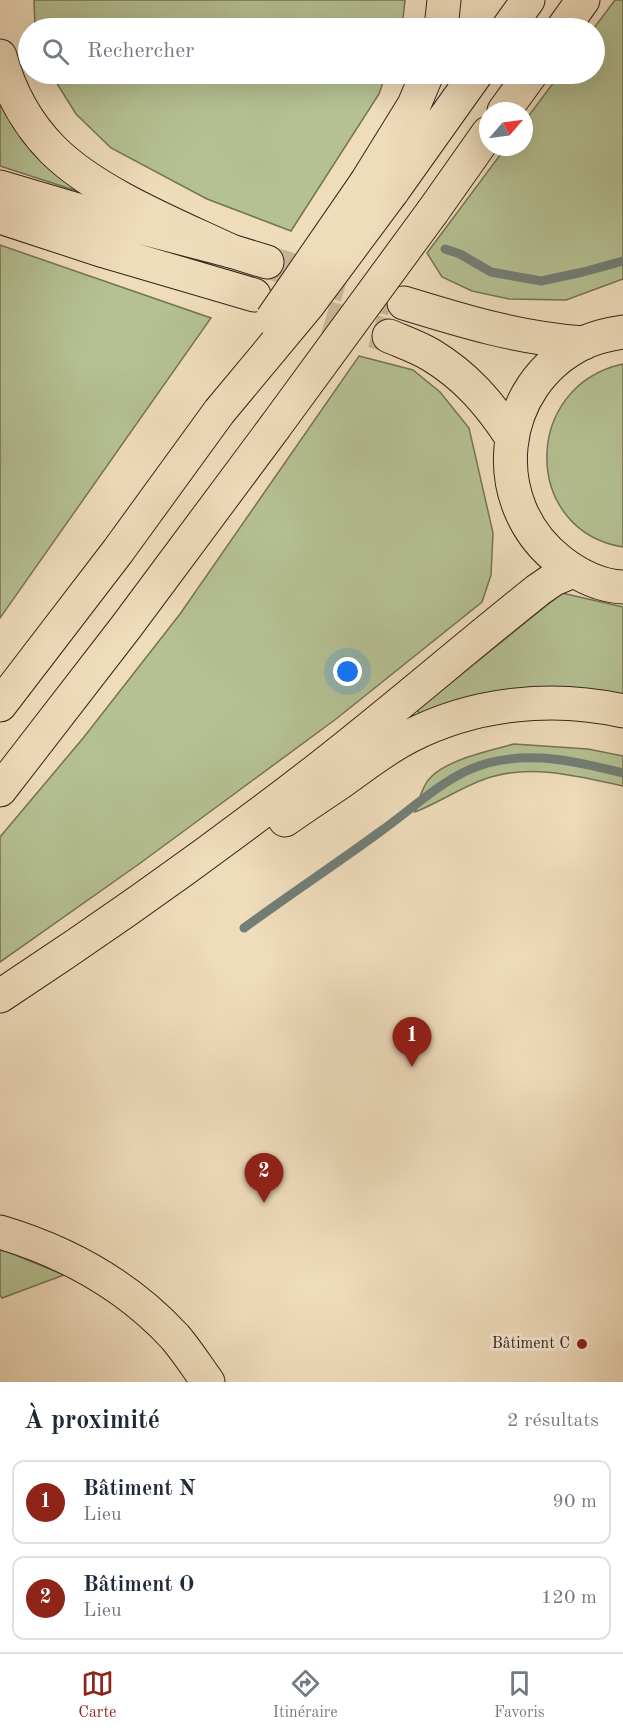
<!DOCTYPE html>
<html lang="fr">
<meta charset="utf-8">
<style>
body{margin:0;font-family:"Old Standard TT",serif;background:#f6f6f7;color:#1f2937}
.compass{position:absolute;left:479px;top:102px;width:54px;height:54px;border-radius:50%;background:#fff;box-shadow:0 6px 24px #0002;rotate:62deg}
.you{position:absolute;left:348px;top:672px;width:21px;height:21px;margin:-15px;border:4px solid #fff;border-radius:50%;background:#1a73e8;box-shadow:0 0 0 9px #1a73e833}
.badge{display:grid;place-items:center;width:39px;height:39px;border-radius:50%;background:#8f2418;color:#fff;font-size:20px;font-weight:700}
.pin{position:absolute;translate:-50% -50px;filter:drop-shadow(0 2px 3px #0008)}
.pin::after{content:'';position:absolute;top:32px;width:21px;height:18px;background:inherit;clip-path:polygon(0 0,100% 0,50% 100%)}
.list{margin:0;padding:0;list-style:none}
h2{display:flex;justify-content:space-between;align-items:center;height:78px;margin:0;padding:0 24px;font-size:26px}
h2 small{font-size:20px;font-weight:400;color:#747a83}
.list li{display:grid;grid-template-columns:39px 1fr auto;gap:18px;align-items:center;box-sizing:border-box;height:84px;margin:0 12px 12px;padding:0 12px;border:2px solid #e0e1e3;border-radius:12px}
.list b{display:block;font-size:22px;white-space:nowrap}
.list p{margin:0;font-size:20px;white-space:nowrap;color:#747a83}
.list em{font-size:20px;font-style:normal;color:#747a83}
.icon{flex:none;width:33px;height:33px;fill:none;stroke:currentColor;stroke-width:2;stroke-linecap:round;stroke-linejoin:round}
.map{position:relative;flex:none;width:623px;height:1382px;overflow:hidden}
.search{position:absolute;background:#fff;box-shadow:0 6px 24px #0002;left:18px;right:18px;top:18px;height:66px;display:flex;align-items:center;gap:15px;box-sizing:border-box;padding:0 21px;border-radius:33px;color:#747a83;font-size:22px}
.sheet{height:270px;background:#fff}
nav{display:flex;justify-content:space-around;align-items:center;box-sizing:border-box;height:84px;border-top:2px solid #e0e1e3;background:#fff;font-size:16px;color:#747a83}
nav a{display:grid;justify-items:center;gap:3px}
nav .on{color:#8f2418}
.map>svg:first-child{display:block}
</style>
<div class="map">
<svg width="623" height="1382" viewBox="0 0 623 1382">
<rect width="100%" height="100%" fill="#efdcbb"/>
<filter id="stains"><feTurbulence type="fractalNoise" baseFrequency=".00333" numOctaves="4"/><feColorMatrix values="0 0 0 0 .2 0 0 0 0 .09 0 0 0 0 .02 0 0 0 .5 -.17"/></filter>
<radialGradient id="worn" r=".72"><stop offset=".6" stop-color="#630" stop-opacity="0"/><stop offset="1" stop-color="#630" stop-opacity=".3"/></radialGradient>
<!-- green -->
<path fill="#b5c193" stroke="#757356" stroke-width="1.5" d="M34,0H405L402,28H35Z
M615,0H623V279L566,300L509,299L472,291L442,277L427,253L506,147H524V122L560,74H594V28Z
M51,74H386L379,94L291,231L207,199L111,148L76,114Z
M0,100C14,140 52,167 83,193L0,166Z
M0,245L211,318L0,618Z
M359,356L413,370L440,392L469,428L493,533L491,575L482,602L336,719L139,864L0,962V837L84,737L180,614Z
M623,364V547C522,531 521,386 623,364Z
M562,593L623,607V703L424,719L417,710Z
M514,744L588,749L623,756V786C581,777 533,764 491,777C464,785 441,802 415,812C419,801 422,786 431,777C447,760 491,750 514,744Z
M0,1250L8,1252L64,1275L2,1298L0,1295Z"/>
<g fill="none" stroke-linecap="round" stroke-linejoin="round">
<!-- stream -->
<path stroke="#727e76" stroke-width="9" d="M445,249L460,254L491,272L541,281L583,272L623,261
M244,928C289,895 336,864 381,831C415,807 447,774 488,763C534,751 578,762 623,773"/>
<!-- primary-tunnel -->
<path stroke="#cab79b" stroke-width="33" stroke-dasharray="33 16" stroke-linecap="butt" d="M267,262L400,302
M279,303L389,336"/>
<defs>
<path id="primary" d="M0,187L108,219L231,251L267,262
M0,217L104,251L254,295
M404,303C466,322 518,338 584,343
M623,332C609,334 596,337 583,343C497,385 485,503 560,561C578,575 600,586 623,587
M389,336C403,342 418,347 431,355C466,376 490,404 512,438"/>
<path id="trunk" d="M441,28L444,0
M508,28L528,0
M563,28L583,0
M0,56C9,90 27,124 53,150C96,193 176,225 231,251
M504,111L531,74
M367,181L414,105L427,74
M392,192L476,74
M433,211L488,133
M0,705L118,551L219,412
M0,790L126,627L274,428
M285,820C302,808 320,796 338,784C361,768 384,749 410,736C475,703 552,695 623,711
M0,996C110,924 218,847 322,766C395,709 465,648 538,590L554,579L573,571
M0,1232C67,1252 128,1286 175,1337C187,1351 197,1367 208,1382"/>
</defs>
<!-- primary casing -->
<use href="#primary" stroke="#35251a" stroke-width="35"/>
<!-- trunk casing -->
<use href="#trunk" stroke="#35251a" stroke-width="35"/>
<!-- primary -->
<use href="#primary" stroke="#efdcbb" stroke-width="33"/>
<!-- trunk -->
<use href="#trunk" stroke="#efdcbb" stroke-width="33"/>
<defs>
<path id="trunk-bridge" d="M272,319L367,181
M219,412L308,305L392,192
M274,428L433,211"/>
</defs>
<!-- trunk-bridge casing -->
<use href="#trunk-bridge" stroke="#35251a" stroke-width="35" stroke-linecap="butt"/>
<!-- trunk-bridge -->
<use href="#trunk-bridge" stroke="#efdcbb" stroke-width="33"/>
</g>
<!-- markers -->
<circle fill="#8f2418" stroke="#f5e8d3" stroke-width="2" cx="582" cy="1344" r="6"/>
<g text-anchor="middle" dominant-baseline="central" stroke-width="6" stroke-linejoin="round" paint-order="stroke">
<!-- poi labels -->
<g font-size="16" fill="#35251a" stroke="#f5e8d3" text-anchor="end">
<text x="570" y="1344">Bâtiment C</text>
</g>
</g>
<rect width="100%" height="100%" filter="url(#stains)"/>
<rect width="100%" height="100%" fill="url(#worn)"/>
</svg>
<svg class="compass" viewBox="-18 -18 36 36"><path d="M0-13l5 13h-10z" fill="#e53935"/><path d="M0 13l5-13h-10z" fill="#747a83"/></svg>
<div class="you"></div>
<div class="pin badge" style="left:412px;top:1067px">1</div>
<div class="pin badge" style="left:264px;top:1203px">2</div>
<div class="search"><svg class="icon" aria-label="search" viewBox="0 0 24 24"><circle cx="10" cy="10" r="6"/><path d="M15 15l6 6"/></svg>Rechercher</div>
</div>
<section class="sheet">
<h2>À proximité<small>2 résultats</small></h2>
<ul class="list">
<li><span class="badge">1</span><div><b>Bâtiment N</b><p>Lieu</p></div><em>90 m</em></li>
<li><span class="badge">2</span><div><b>Bâtiment O</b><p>Lieu</p></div><em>120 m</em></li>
</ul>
</section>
<nav>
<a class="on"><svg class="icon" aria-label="map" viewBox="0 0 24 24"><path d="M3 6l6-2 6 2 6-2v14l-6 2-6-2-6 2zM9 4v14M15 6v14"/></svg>Carte</a>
<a><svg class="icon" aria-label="directions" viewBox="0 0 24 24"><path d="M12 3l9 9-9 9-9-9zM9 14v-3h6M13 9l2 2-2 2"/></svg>Itinéraire</a>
<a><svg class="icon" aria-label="saved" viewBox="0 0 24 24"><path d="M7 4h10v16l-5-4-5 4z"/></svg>Favoris</a>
</nav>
